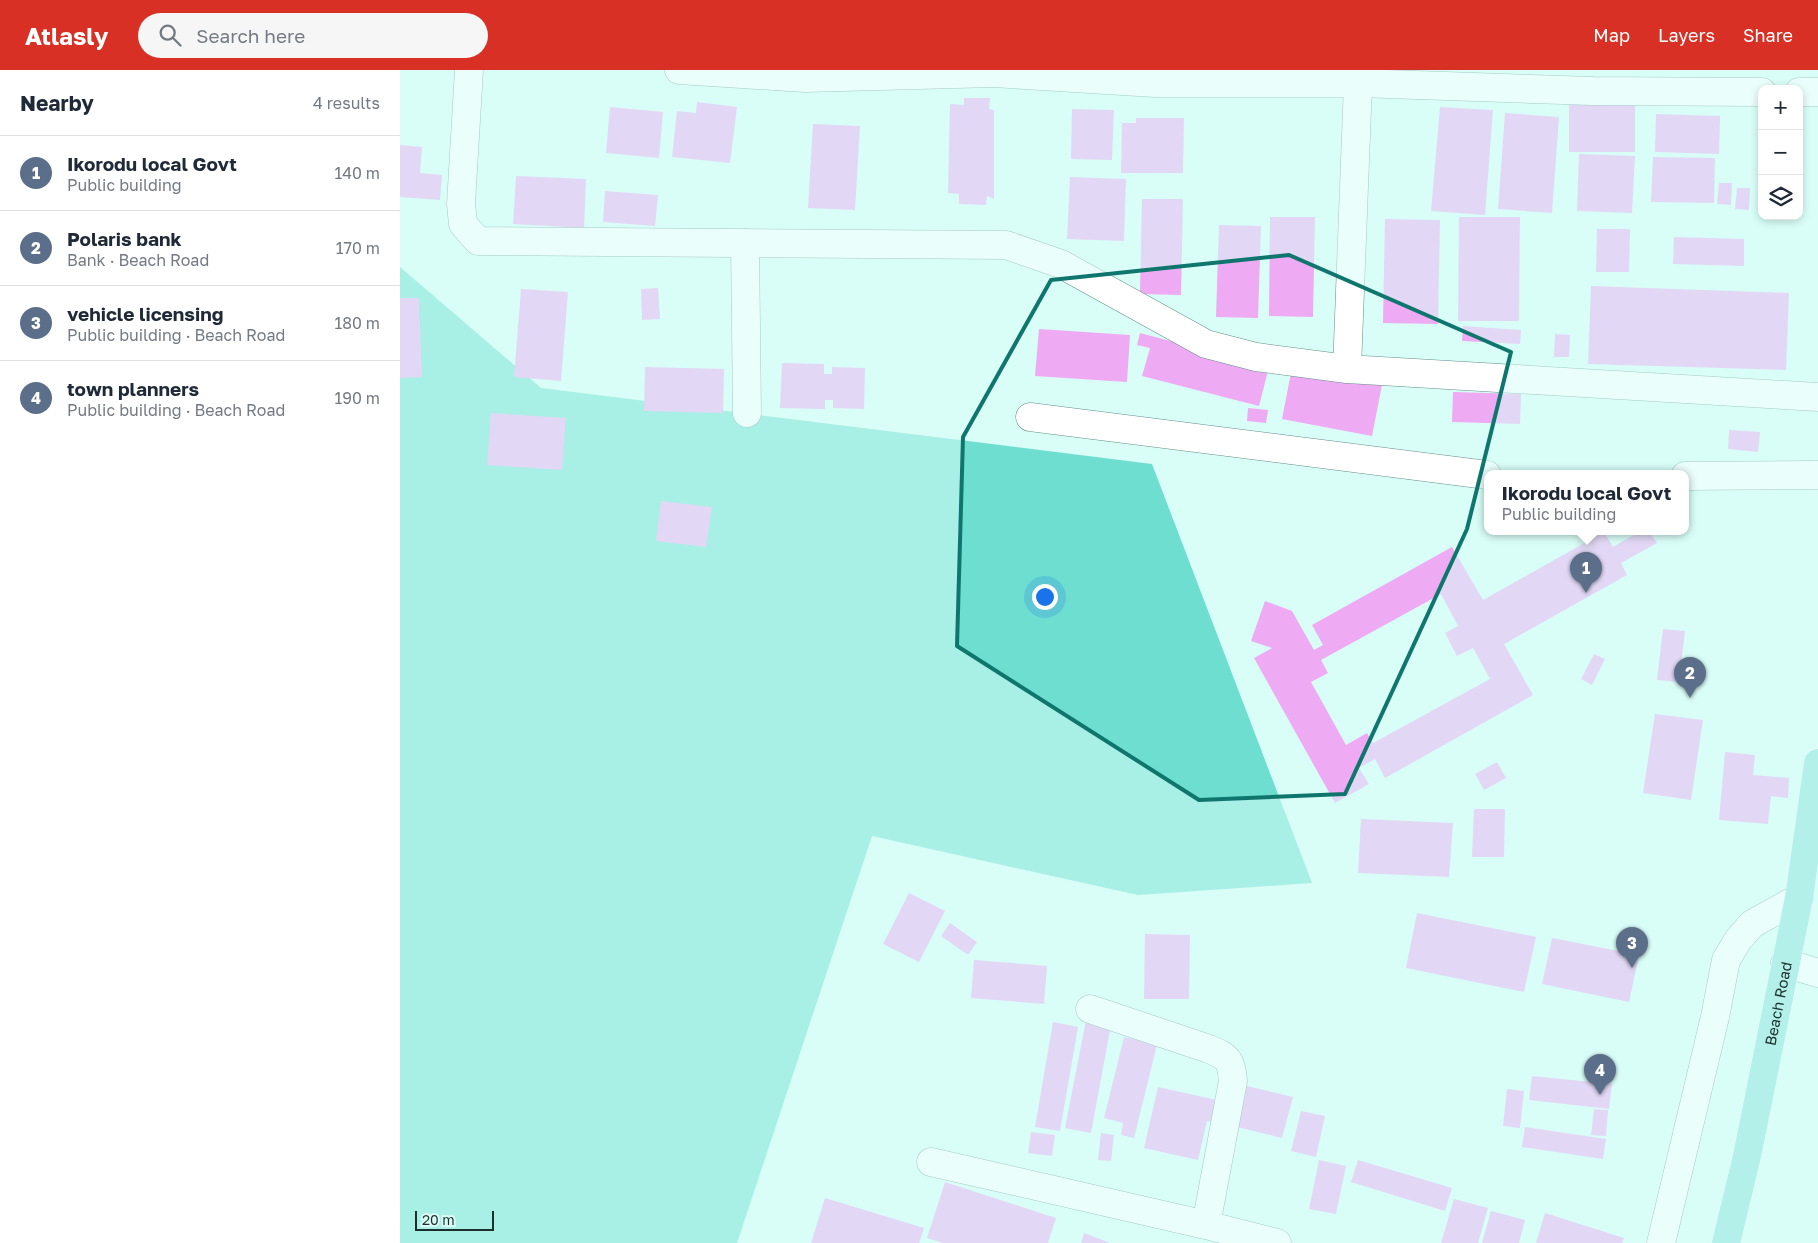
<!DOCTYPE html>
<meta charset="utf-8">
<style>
body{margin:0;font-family:"Golos Text",sans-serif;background:#f6f6f7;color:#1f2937}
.controls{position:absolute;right:15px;top:15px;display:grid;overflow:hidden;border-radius:10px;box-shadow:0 2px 8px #0003}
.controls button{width:45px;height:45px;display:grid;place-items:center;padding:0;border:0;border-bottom:1px solid #e0e1e3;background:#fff;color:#1f2937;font:25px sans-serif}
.scale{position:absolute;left:15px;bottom:12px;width:79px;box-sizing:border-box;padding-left:5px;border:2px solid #1d2f2c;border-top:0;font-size:14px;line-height:18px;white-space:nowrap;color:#1d2f2c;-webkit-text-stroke:4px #d9fef8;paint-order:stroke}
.you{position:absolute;left:644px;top:526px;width:18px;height:18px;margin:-12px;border:4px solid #fff;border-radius:50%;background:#1a73e8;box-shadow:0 0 0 8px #1a73e833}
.badge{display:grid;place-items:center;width:32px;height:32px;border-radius:50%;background:#d93025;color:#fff;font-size:16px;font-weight:700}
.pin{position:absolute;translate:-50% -41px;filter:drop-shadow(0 1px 2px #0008)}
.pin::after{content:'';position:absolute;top:26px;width:18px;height:15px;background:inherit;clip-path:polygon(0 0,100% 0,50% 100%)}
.popup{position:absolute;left:1084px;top:400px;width:205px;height:65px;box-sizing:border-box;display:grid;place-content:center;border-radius:10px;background:#fff;filter:drop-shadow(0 1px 4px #0005);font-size:16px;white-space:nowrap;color:#747a83}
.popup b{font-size:19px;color:#1f2937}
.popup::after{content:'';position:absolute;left:50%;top:100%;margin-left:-10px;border:10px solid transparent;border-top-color:#fff}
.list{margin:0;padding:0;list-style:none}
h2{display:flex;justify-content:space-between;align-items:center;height:65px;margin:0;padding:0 20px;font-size:21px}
h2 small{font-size:16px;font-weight:400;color:#747a83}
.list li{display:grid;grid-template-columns:32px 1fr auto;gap:15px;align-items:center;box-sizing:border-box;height:75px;padding:0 20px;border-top:1px solid #e0e1e3}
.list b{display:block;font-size:19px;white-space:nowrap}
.list p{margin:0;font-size:16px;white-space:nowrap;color:#747a83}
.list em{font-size:16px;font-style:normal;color:#747a83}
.icon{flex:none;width:28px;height:28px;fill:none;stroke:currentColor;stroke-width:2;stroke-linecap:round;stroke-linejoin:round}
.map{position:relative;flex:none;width:1418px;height:1173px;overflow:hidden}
header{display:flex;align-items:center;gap:30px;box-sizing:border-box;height:70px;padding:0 25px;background:#d93025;color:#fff}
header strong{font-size:24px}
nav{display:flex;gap:28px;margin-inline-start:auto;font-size:18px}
.search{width:350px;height:45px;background:#f6f6f7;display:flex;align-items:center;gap:12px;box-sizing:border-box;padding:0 18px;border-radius:28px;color:#747a83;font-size:19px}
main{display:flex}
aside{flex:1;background:#fff}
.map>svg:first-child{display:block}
</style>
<header>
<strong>Atlasly</strong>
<div class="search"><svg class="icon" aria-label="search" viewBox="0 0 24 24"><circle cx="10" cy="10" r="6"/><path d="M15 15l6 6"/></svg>Search here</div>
<nav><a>Map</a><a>Layers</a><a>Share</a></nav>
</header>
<main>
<aside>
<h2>Nearby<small>4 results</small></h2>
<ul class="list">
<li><span class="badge" style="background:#5c6f8a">1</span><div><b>Ikorodu local Govt</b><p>Public building</p></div><em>140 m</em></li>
<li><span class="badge" style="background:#5c6f8a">2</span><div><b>Polaris bank</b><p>Bank · Beach Road</p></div><em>170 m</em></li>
<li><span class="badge" style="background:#5c6f8a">3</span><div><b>vehicle licensing</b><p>Public building · Beach Road</p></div><em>180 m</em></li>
<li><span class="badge" style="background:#5c6f8a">4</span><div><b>town planners</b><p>Public building · Beach Road</p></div><em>190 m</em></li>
</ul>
</aside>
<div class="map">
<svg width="1418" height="1173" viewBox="0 0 1418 1173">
<rect width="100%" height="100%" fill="#d9fef8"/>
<!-- green -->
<path fill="#6eded0" d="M0,197L141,318L752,394L912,813L738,825L472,766L337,1173H0Z"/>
<!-- building -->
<path fill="#eeaaf2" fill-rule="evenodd" d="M564,28H590L589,39L594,40V129L587,126L586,135L559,134V124L548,123L550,34L564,35Z
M1169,29H1235V82H1169Z
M297,32L337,37L330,93L272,87L277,41L296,43Z
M210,37L263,42L259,88L206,83Z
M1040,37L1093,40L1085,145L1031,141Z
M672,39L714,40L712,90L671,89Z
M1105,43L1159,47L1152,143L1098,139Z
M1256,44L1320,46L1319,84L1255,82Z
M736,48H784L783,103H721L722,53H736Z
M413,54L460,56L455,140L408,138Z
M0,75L22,77L20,103L42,105L40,130L0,127Z
M1179,84L1235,86L1232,143L1177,141Z
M1253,87L1315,88L1314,133L1251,132Z
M116,106L186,109L184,158L113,154Z
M670,107L726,109L724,171L667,169Z
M1319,113H1332L1331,135L1317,134Z
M1337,118H1350L1349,140L1335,139Z
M205,121L258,125L255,156L203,152Z
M742,129H783L781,225L740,224Z
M870,147H915L913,247L869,246Z
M1059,147H1120L1119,251H1058Z
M985,149L1040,150L1038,254L983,253Z
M819,155L861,156L858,248L816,247Z
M1197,159H1230L1229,202H1196Z
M1274,167L1344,169V196L1273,194Z
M1191,216L1389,223L1386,300L1188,294Z
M258,218L260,249L242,250L241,219Z
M121,219L168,222L161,311L114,307Z
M0,228H19L22,307L0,308Z
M1063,256L1121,260L1120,274L1062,271Z
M639,259L730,265L727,312L635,306Z
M740,263L869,297L859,336L742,306L750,278L737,275Z
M1155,264L1170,265L1169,287H1154Z
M382,293L424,294V304H432V297L465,298L464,339L433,338V330H425V339L380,338Z
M245,297L324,299L323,343L244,341Z
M892,298L982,315L972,366L882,349Z
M1053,322L1121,324L1120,354L1052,352Z
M848,338L868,340L866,353L847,351Z
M91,343L166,348L162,400L87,395Z
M1329,360L1360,362L1358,382L1328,379Z
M261,431L312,437L306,477L256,471Z
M1204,462L1213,477L1239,462H1250L1257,473L1221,493L1227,505L1104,574L1133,625L985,708L975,689L959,698L969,714L935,733L854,588L872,578L851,571L865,531L892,541L914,580L923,575L912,555L1052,477L1083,530ZM1041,524L1058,556L1045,563L1057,586L1073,578L1090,609L973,673L967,663L946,675L911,612L928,603L921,590Z
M1263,559L1285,561L1279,612L1257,610Z
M1194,584L1205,589L1192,615L1181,609Z
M1255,644L1303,650L1291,730L1243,723Z
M1325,682L1355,685L1353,705L1389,708L1388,728L1371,726L1368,754L1319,750Z
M1097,692L1106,708L1084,720L1075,704Z
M1074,739H1105L1104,787H1072Z
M961,749L1053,753L1049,807L958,803Z
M509,823L545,841L519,892L483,874Z
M1017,843L1136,867L1124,922L1006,898Z
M550,853L577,872L568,885L541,866Z
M745,864L790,865L789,929H744Z
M1152,868L1239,885L1229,932L1142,914Z
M574,890L647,896L644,934L571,928Z
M686,950L711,955L691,1063L665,1058Z
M653,952L678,957L660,1061L635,1057Z
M724,967L757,975L734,1068L721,1065L723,1053L704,1048Z
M1132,1006L1212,1014L1209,1039L1129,1030Z
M847,1016L893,1027L882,1068L837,1057Z
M758,1017L821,1031L816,1053L807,1051L798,1090L744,1078Z
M1107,1019L1124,1021L1120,1058L1103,1056Z
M1194,1039L1208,1040L1206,1066L1191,1065Z
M901,1041L925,1046L916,1087L891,1081Z
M1125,1057L1206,1069L1203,1089L1122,1077Z
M631,1062L655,1065L652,1086L628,1083Z
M701,1063L714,1065L711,1091L698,1090Z
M919,1090L946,1096L936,1144L909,1139Z
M958,1090L1052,1118L1045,1141L951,1112Z
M545,1112L656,1148L648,1173H543L527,1168Z
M425,1128L524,1158L519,1173H411Z
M1054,1129L1088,1138L1078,1173H1041Z
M1091,1141L1125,1150L1119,1173H1082Z
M1145,1143L1224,1168L1222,1173H1136Z
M684,1163L710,1173H681Z"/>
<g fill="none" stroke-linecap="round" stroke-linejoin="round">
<defs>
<path id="minor" d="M69,0L61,134L63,154L78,171L606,175L661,194L806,274L856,287L947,299L1418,327
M279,0L405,8L593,3L755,13H958L1193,21L1362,22
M1399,22H1418
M345,173L347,343
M947,299L958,13
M630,347L1087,405
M1285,406L1418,405
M1385,893L1418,903
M690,939L809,979C828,987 831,989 833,1011L806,1155
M531,1092L806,1155L877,1173
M1261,1173L1315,947L1326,890L1338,870L1352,854L1399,828"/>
<g id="major">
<path id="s1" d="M1326,1173L1347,1086L1399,828L1418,693"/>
</g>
</defs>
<!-- minor casing -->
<use href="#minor" stroke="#648f89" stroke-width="29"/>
<!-- major casing -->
<use href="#major" stroke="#fff" stroke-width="29"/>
<!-- minor -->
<use href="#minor" stroke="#fff" stroke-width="28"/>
<!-- major -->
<use href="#major" stroke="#86e1d8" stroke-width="28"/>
</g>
<!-- marked area -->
<path d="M0 0H1418V1173H0ZM889,185L1111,282L1067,459L945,724L799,730L557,576L563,367L651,210Z" fill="#d9fef8" fill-opacity=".55" fill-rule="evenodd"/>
<path fill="none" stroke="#0f766e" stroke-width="4" stroke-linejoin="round" d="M889,185L1111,282L1067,459L945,724L799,730L557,576L563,367L651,210Z"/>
<g text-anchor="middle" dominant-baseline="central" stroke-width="5" stroke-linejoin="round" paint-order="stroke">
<!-- street labels -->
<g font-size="15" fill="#1d2f2c" stroke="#d9fef8">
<text stroke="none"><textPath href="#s1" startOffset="245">Beach Road</textPath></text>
</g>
</g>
</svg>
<div class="controls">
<button>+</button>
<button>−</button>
<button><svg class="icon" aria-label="layers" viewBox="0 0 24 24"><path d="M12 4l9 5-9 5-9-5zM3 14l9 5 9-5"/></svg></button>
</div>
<div class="scale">20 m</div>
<div class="you"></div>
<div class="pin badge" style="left:1186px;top:523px;background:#5c6f8a">1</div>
<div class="popup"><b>Ikorodu local Govt</b>Public building</div>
<div class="pin badge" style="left:1290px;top:628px;background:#5c6f8a">2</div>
<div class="pin badge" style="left:1232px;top:898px;background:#5c6f8a">3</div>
<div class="pin badge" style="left:1200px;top:1025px;background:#5c6f8a">4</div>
</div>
</main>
